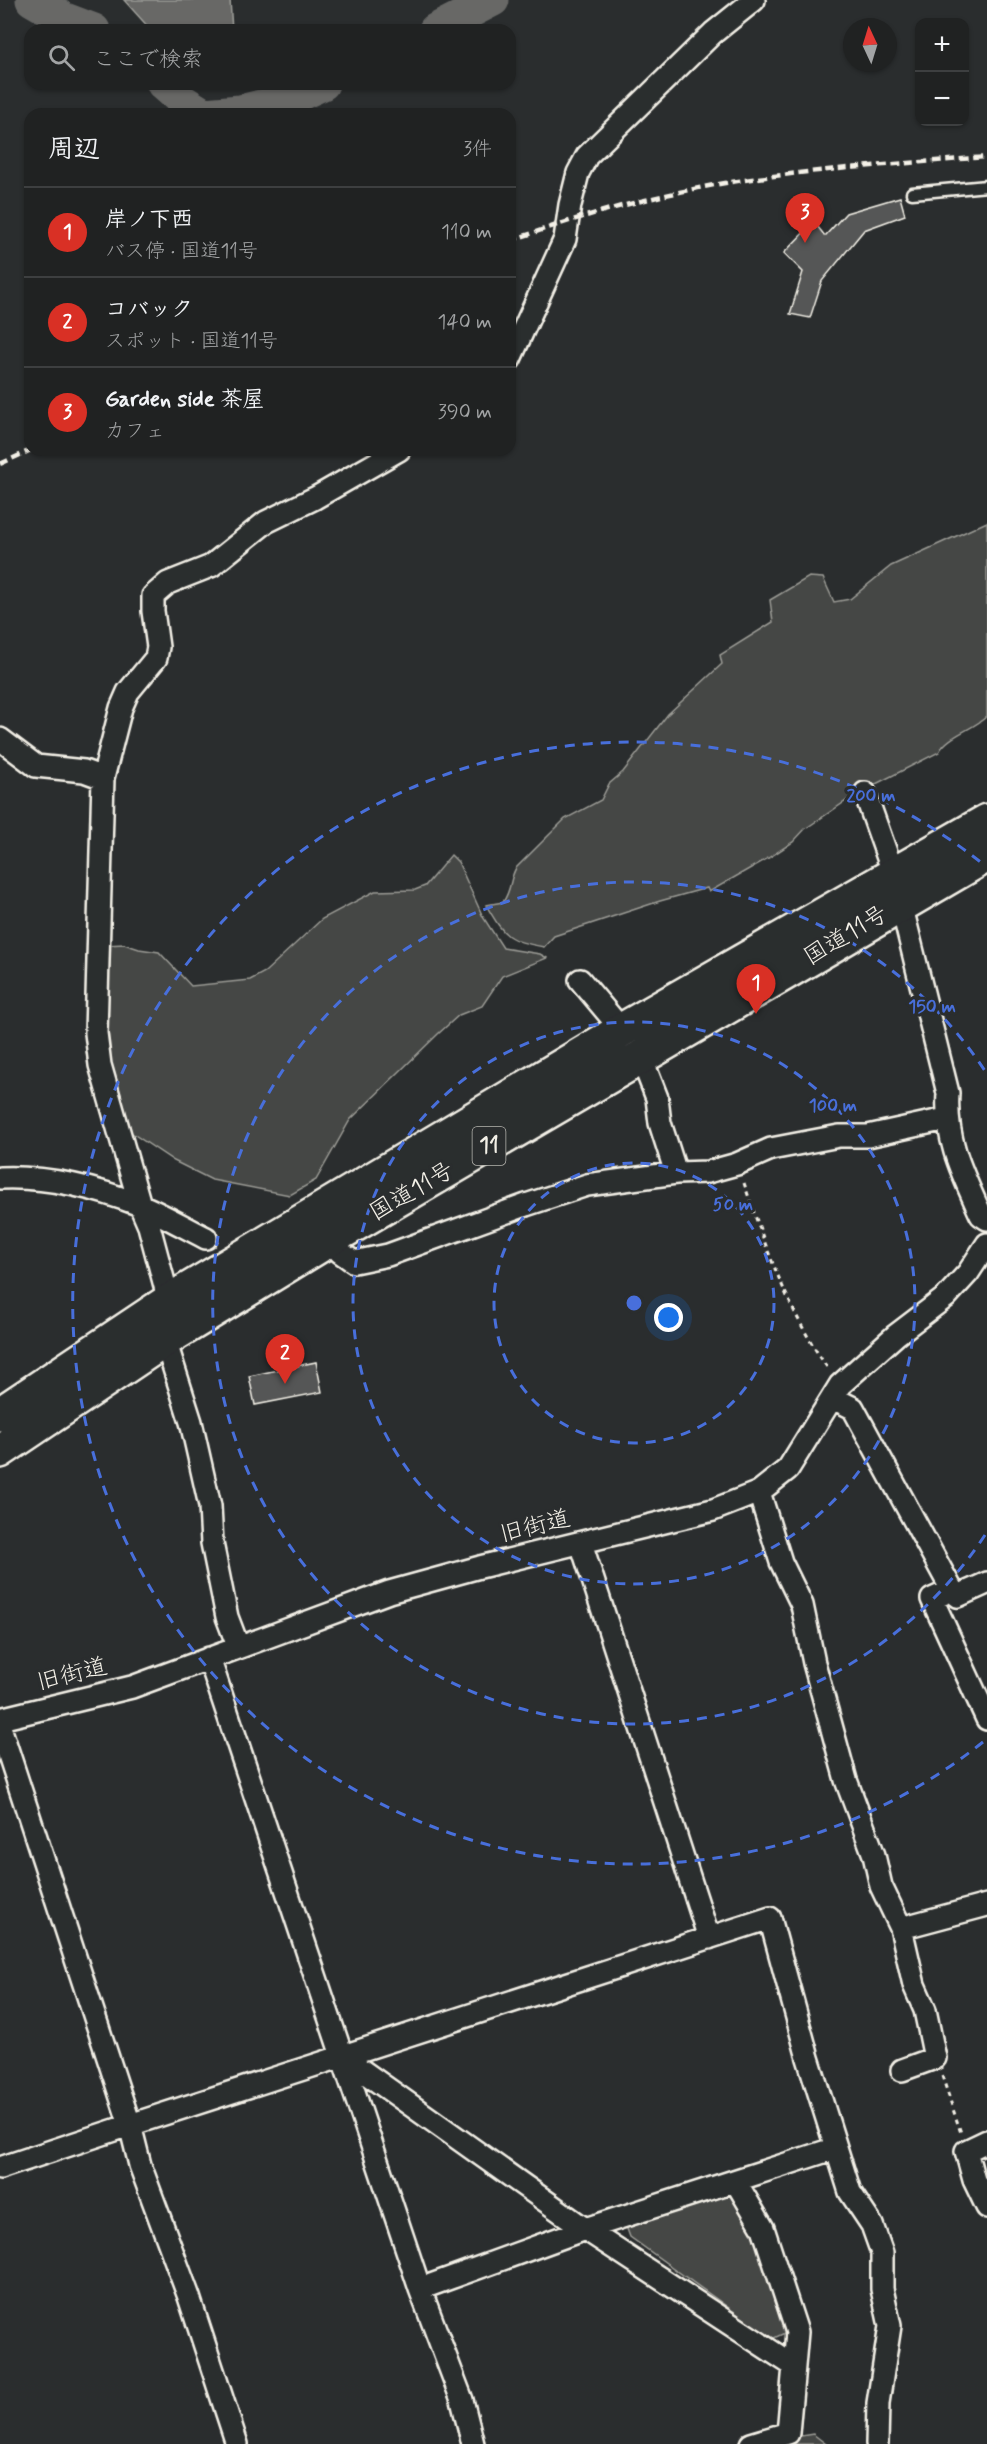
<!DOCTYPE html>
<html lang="ja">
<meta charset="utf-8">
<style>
body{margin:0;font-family:Mynerve,"Klee One",sans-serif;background:#282a2a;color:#f1f3f6}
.controls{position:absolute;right:18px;top:18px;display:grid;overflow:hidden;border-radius:12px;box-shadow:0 2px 4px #0004}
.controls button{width:54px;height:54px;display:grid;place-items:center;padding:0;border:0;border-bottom:2px solid #3d3f40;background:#202222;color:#f1f3f6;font:30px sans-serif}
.compass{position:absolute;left:843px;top:18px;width:54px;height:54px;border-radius:50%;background:#202222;box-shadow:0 2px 4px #0004;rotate:356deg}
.you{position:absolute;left:669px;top:1318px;width:21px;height:21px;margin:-15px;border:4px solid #fff;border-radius:50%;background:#1a73e8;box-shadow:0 0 0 9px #1a73e833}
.badge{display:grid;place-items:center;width:39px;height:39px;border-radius:50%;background:#d93025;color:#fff;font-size:20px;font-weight:700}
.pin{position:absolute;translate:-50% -50px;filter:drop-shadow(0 2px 3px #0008)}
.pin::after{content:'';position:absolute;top:32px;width:21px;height:18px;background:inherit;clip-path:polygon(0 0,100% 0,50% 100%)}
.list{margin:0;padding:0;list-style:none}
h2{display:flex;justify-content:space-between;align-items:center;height:78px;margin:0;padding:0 24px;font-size:26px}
h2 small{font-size:20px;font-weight:400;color:#a2a4a5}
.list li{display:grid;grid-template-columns:39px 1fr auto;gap:18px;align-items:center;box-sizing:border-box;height:90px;padding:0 24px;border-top:2px solid #3d3f40}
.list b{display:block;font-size:22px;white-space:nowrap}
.list p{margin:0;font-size:20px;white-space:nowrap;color:#a2a4a5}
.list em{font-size:20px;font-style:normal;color:#a2a4a5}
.icon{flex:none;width:33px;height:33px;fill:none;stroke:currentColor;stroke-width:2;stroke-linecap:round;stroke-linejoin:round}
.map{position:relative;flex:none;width:987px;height:2444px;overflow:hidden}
.search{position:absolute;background:#202222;box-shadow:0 2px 4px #0004;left:24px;top:24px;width:492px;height:66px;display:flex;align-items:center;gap:15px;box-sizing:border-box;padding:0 21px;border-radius:18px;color:#a2a4a5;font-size:22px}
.panel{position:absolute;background:#202222;box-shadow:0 2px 4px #0004;left:24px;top:108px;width:492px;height:348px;border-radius:18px}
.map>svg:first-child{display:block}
</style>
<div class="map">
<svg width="987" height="2444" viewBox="0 0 987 2444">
<rect width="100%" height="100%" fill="#2a2d2e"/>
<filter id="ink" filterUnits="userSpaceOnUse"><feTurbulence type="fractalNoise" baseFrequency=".0167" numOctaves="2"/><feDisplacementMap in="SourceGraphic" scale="12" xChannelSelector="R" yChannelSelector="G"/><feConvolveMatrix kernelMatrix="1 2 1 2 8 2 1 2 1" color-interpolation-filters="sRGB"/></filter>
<g filter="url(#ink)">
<!-- green -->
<path fill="#444645" stroke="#9c9c96" stroke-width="1.5" d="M987,522V716C973,730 948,735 939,752L858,793L805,829L793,842L770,857L709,892L707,888L660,901L554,936L544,947C506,940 505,937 486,905L503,902C512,889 509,880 516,868L565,819L601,800L609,784L623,772L668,714L722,664L720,655L773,622L770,600L809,577L823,578L834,602L850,599L891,566Z
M451,855L458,862L483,917L503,948L540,954L547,958L502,976L482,1006L459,1015L438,1034L350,1120L316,1180L290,1195L212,1180L174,1161L129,1131L104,1042L106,945L124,944L139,949L159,952L191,986L250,980L265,972L322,919L375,891L415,890L425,886Z
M731,2192L754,2227L789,2331L772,2339L630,2237L626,2226Z
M813,2434L826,2444H783L795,2437Z"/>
<!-- water -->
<path fill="#676866" stroke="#9f9f9a" stroke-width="1.5" d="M124,0H230L232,30H151Z"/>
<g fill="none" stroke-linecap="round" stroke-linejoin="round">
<!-- river -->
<path stroke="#676866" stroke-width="33" d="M32,0L65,19L94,30
M435,30L493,0
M163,84L180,99L204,114L240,111L290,99L323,84"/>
</g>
<!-- building -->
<path fill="#555756" stroke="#f4f1e8" stroke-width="1.5" d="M900,197L905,215L864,230L822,281L810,318L790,314L803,272L784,253L814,222L825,236L846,213Z
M316,1362L322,1392L255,1405L249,1376Z"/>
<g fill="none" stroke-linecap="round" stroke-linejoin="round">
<defs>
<path id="lane" d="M912,193L987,186"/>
<path id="street" d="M510,359L565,239L570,205L578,173L587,156L713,33L754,0
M0,739L36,766L84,771L103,778
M865,793L894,875L901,904L948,1093C945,1140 962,1173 981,1215L987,1219
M580,980L622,1030
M641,1057L657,1098L660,1123L676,1173
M0,1178C47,1176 96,1188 140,1205C162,1214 184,1227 206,1238
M332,1238L340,1252L354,1262L388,1255L526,1205L587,1185L676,1173L708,1172L737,1164L771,1149L839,1136H868L946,1119
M833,1398L853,1408L952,1590L932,1599L987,1719
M759,1492L781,1562L802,1605L814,1663L846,1780L874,1855L881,1886L901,1928L914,1985L925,2010L935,2058L902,2070
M581,1543L709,1938
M952,1590L958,1596L987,1583
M238,1646L227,1617L212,1543L210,1506L191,1422L165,1340L169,1301L149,1226L140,1205L100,1065L96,1033L103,778L121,708L128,692L156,658L158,647L153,611V596L168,583L211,566L266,522L315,498L399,450
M209,1658L420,2289L462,2400L473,2444
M0,1719L132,1687L389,1592L480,1567L713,1510L759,1492L788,1469L840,1385L896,1335L946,1297L968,1273L987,1244
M0,1727L130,2125L0,2168
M901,1928L987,1905
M343,2057L585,2229L794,2366L788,2433L751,2444
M987,2141L966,2151L974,2180L987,2207
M736,2182L763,2228L797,2332L794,2366
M420,2289L585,2229L836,2148
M237,2444L189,2297L140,2165L130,2125L770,1918L808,2058L850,2192L872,2225L882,2253V2289L890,2326L878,2403L877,2444"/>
<path id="highway" d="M0,1414L169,1301L622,1030L987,821
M0,1451L165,1340L332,1238L987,855"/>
</defs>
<!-- lane casing -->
<use href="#lane" stroke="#f4f1e8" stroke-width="15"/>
<!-- street casing -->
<use href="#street" stroke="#f4f1e8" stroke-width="26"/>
<!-- highway casing -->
<use href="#highway" stroke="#f4f1e8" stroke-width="38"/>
<!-- path -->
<path stroke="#f4f1e8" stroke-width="3" stroke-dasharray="4.5 4.5" stroke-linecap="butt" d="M744,1183C766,1249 789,1313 829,1370
M942,2076L961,2133"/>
<!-- lane -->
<use href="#lane" stroke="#2a2d2e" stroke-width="10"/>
<!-- street -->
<use href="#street" stroke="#2a2d2e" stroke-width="21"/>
<!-- highway -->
<use href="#highway" stroke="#2a2d2e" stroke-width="33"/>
<!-- rail -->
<path stroke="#f4f1e8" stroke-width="4.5" stroke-dasharray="9 4.5" stroke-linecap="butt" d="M510,241C579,216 652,196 725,183C812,169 899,164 987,157
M0,464L31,450"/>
</g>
</g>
<!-- distance rings -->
<g fill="none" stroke="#486fdb" stroke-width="3" stroke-dasharray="10 8">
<circle cx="634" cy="1303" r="140"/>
<circle cx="634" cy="1303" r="281"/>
<path d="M985 1535A421 421 0 1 1 985 1071"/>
<path d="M983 1742A561 561 0 1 1 983 864"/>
</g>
<g text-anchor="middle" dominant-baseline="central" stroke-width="6" stroke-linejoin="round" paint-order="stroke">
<!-- shield labels -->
<rect fill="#2a2d2e" stroke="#b7b6b0" stroke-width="1.5" x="472.5" y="1127" width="33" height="38" rx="4.5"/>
<g font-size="22" font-weight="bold" fill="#f4f1e8">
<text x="489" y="1146">11</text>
</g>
<!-- street labels -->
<g font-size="24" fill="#f4f1e8" stroke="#2a2d2e">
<text transform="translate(846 936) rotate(-31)">国道11号</text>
<text transform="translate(412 1192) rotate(-30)">国道11号</text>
<text transform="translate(535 1527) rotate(-14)">旧街道</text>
<text transform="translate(72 1675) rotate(-14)">旧街道</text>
</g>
</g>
<circle cx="634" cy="1303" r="9" fill="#486fdb" stroke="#2a2d2e" stroke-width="3"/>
<g font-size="18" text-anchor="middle" font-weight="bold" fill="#486fdb" stroke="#2a2d2e" stroke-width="6" stroke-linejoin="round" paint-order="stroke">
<text x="871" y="801">200 m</text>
<text x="932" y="1012">150 m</text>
<text x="833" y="1111">100 m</text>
<text x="733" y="1210">50 m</text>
</g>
</svg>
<div class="controls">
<button>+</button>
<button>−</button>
</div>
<svg class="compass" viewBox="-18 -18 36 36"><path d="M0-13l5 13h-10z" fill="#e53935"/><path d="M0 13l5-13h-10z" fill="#a2a4a5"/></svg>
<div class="you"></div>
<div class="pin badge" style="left:756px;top:1014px">1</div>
<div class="pin badge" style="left:285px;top:1384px">2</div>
<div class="pin badge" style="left:805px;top:243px">3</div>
<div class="search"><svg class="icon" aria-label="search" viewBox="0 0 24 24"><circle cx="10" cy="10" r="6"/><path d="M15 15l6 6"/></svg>ここで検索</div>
<section class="panel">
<h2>周辺<small>3件</small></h2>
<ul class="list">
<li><span class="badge">1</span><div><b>岸ノ下西</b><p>バス停 · 国道11号</p></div><em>110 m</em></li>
<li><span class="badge">2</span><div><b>コバック</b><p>スポット · 国道11号</p></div><em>140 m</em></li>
<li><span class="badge">3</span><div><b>Garden side 茶屋</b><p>カフェ</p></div><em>390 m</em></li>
</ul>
</section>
</div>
